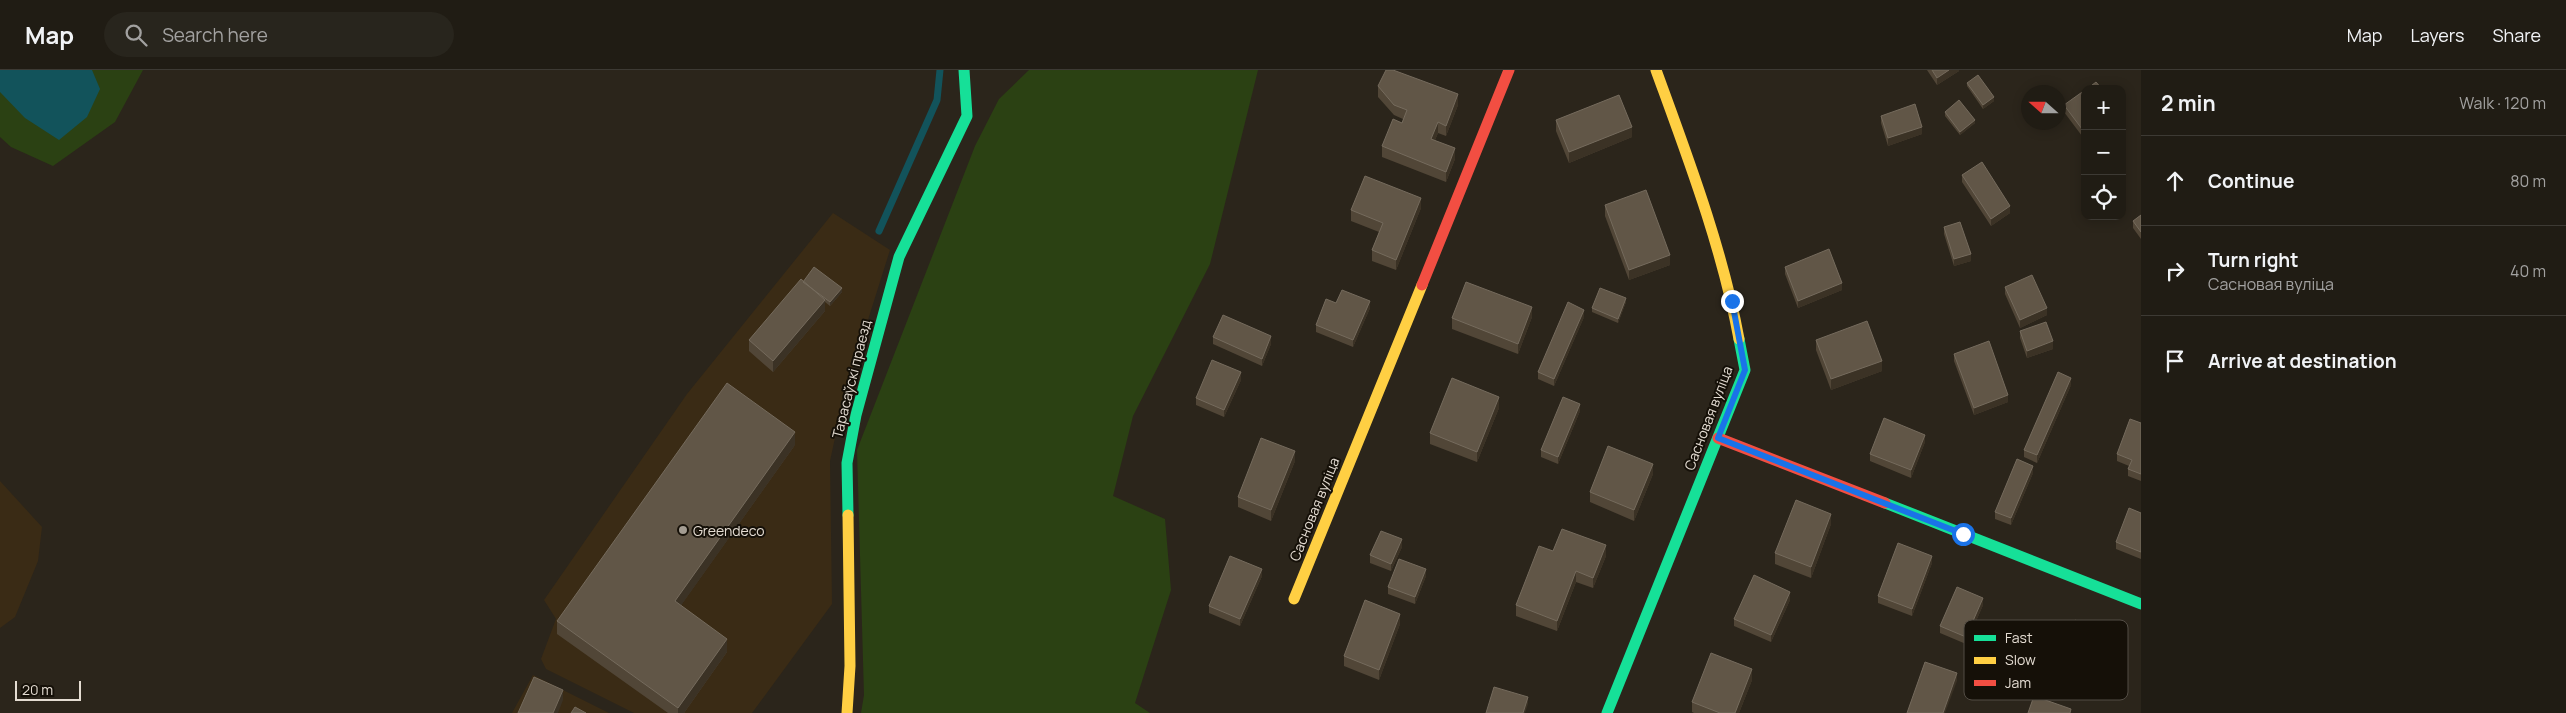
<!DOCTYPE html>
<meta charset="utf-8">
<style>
body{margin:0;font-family:Manrope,sans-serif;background:#28251d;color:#f1f3f6}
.controls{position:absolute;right:15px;top:15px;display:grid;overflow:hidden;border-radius:10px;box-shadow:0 2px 12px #0003}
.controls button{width:45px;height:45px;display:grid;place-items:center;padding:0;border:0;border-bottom:1px solid #3d3a34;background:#201c14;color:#f1f3f6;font:25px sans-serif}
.compass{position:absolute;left:2021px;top:15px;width:45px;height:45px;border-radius:50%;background:#201c14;box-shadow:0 2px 12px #0003;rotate:291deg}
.scale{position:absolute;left:15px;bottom:12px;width:66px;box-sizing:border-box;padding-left:5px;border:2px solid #e4dcd2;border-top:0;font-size:14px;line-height:18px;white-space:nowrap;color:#e4dcd2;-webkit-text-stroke:4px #151008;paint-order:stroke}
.stop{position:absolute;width:15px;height:15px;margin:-11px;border:4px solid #1a73e8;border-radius:50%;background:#fff}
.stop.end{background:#1a73e8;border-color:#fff;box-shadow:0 1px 5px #0008}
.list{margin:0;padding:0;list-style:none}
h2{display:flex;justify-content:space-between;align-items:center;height:65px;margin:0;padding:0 20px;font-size:21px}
h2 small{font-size:16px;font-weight:400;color:#a2a1a0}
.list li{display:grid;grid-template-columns:32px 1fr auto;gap:15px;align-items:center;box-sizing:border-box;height:90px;padding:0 20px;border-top:1px solid #3d3a34}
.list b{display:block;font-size:19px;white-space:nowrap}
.list p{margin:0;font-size:16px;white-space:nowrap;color:#a2a1a0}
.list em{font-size:16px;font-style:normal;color:#a2a1a0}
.icon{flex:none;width:28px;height:28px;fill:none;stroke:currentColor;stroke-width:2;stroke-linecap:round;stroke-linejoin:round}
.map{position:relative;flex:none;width:2141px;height:643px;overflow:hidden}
header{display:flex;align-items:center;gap:30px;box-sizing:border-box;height:70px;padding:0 25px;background:#201c14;border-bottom:1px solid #3d3a34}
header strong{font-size:24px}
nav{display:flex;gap:28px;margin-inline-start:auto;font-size:18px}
.search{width:350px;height:45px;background:#28251d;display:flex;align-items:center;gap:12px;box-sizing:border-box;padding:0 18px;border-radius:28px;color:#a2a1a0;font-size:19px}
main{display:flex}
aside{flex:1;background:#201c14}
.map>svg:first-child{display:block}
</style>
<header>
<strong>Map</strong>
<div class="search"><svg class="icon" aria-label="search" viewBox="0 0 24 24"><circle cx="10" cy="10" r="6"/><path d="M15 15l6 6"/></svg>Search here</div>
<nav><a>Map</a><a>Layers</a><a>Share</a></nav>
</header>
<main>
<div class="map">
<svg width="2141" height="643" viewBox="0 0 2141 643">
<rect width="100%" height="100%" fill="#2b251b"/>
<!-- built -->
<path fill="#3a2b15" d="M833,143L890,180L844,326L830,391L832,534L752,643H634L546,599L541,589L556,549L544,530L687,324Z
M0,411L42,457L38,491L15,547L0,558Z
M533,605L609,643H512Z"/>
<!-- green -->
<path fill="#2b4113" d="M0,0H143L115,52L53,96L11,77L0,67Z
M1029,0H1258L1210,194L1133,346L1113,426L1165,449L1171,520L1135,633L1150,643H861L864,625L857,380L975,76L999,29Z"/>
<!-- water -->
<path fill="#12535b" d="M0,0H92L100,19L87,47L59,70L25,48L0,22Z"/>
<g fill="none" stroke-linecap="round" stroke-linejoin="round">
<!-- stream -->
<path stroke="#12535b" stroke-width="7" d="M879,161L937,30L940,0"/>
<!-- fast -->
<path stroke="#16e098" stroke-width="11" d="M1885,433L2141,534
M848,445L847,393L856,345L899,187L967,46L964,0
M1607,643L1745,300L1739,269"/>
<!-- slow -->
<path stroke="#ffcf43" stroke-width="11" d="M1656,0C1688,88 1722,177 1739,269
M1294,529L1422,215
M847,643L850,596L848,445"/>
<!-- jam -->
<path stroke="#f24e42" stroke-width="11" d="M1422,215L1509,0
M1718,368L1885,433"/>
</g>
<!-- wall -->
<path fill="#514637" d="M1927,0H1959V1L1937,15Z
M1967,13L1994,31L1983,39L1967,16Z
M1378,16L1458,35L1446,66L1438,63L1435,70L1455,89L1446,112L1382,87V76L1402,53L1403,49L1394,45L1378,27Z
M2085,20V70L2064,42V35Z
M1945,42L1975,53L1960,65L1945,46Z
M1881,46L1922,64L1888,76L1881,53Z
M1556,50L1632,67L1569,93L1556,61Z
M1962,105L2010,143L1991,156L1962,112Z
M1605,135L1670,195L1629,210L1605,146Z
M1421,138L1396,200L1372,191V180L1379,162L1351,151V140Z
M2141,145V169L2133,158V151Z
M1944,157L1971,191L1954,196L1944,164Z
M1785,197L1842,220L1798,238L1785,204Z
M803,211L842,222L830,236L825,232V241L773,302L749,281V270Z
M2005,217L2047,245L2020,258L2005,224Z
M1626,232L1618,253L1592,242V238Z
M1336,233L1370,238L1353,277L1316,262V255Z
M1532,247L1518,284L1452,259V248Z
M1584,247L1554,316L1538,309V302Z
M2020,261L2053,279L2027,288L2020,268Z
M1213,267L1271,274L1262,296L1213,274Z
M1816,270L1882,301L1831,320L1816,280Z
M1954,284L2008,332L1974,345L1954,291Z
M1241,310L1224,347L1196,335V328Z
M2071,315L2037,393L2024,387V380Z
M1499,338L1477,392L1430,374V363Z
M1580,341L1558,394L1541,387V380Z
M2141,353V411L2128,406V399L2129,396L2117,391V384Z
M1925,372L1911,408L1870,391V384Z
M795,375L681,535L727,582L684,643H668L557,564V551Z
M1295,391L1271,451L1238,437V427Z
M2033,403L2011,455L1995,449V442Z
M1653,404L1634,451L1590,432V422Z
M2141,443V489L2116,479V472Z
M1831,454L1811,508L1775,494V483Z
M1402,477L1391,501L1370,493V485Z
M1553,481L1606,486L1593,518L1576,512L1557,561L1516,546V535Z
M1932,493L1912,546L1878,533V526Z
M1262,506L1240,556L1209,543V536Z
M1426,506L1415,534L1388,524V517Z
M1790,530L1771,572L1734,556V549Z
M1983,535L1966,574L1940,563V556Z
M1400,554L1379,610L1344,596V586Z
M2095,568L2094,569L2101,580L2086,608L2057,592V585Z
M1752,610L1739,643H1694L1692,642V632Z"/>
<!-- shaded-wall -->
<path fill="#3b3225" d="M1949,0H1959V1L1937,15V8Z
M1458,24V35L1446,66V56Z
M1994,27V31L1983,39V35Z
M1975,50V53L1960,65V62Z
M1438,52V63L1431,79V69Z
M1632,57V67L1569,93V82Z
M1922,57V64L1888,76V68Z
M1455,78V89L1446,112V102Z
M1421,128V138L1396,200V190Z
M2010,136V143L1991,156V149Z
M1971,184V191L1954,196V189Z
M1670,185V195L1629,210V200Z
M1842,213V220L1798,238V231Z
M842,218V222L830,236V232Z
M1626,228V232L1618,253V249Z
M825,230V241L773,302V291Z
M1370,231V238L1353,277V270Z
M1532,237V247L1518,284V274Z
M2047,238V245L2020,258V250Z
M1584,240V247L1554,316V309Z
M1271,266V274L1262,296V289Z
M2053,271V279L2027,288V281Z
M1882,291V301L1831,320V309Z
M1241,302V310L1224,347V340Z
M2071,308V315L2037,393V385Z
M2008,325V332L1974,345V338Z
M1499,327V338L1477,392V382Z
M1580,334V341L1558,394V387Z
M795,362V375L675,544V531Z
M1925,365V372L1911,408V400Z
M1295,381V391L1271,451V440Z
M1653,394V404L1634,451V440Z
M2033,396V403L2011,455V448Z
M1831,444V454L1811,508V497Z
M1402,469V477L1391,501V494Z
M1606,475V486L1593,518V508Z
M1932,486V493L1912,546V539Z
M1262,499V506L1240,556V549Z
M1426,499V506L1415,534V527Z
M1576,501V512L1557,561V551Z
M1790,522V530L1771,572V565Z
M1983,528V535L1966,574V567Z
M1400,544V554L1379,610V600Z
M2095,561V568L2091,575V567Z
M727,569V582L684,643H678V638Z
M2101,573V580L2086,608V601Z
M1752,599V610L1739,643H1735Z
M1957,603V611L1945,643H1943Z
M563,620V630L558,643H553Z
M1528,627V634L1525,643H1523Z"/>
<!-- building -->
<path fill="#615647" stroke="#756b5d" d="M1386,0H1393L1458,24L1446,56L1438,52L1431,69L1455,78L1446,102L1382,76L1393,49L1402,53L1407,40L1394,35L1378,16Z
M1932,0H1949L1937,8Z
M1978,5L1994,27L1983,35L1967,13Z
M2096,12L2102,19H2087Z
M2085,20V63L2064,35Z
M1619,25L1632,57L1569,82L1556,50Z
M1959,30L1975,50L1960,62L1945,42Z
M1915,34L1922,57L1888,68L1881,46Z
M1982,92L2010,136L1991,149L1962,105Z
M1365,106L1421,128L1396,190L1372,180L1383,153L1351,140Z
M1646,120L1670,185L1629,200L1605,135Z
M2141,145V162L2133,151Z
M1960,152L1971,184L1954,189L1944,157Z
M1829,179L1842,213L1798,231L1785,197Z
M814,197L842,218L830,232L803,212Z
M2032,205L2047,238L2020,250L2005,217Z
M801,209L825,230L773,291L749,270Z
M1466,212L1532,237L1518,274L1452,248Z
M1600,218L1626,228L1618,249L1592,238Z
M1342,220L1370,231L1353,270L1316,255L1326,229L1336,233Z
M1568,232L1584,240L1554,309L1538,302Z
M1223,245L1271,266L1262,289L1213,267Z
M1867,251L1882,291L1831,309L1816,270Z
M2046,252L2053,271L2027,281L2020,261Z
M1989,271L2008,325L1974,338L1954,284Z
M1212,290L1241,302L1224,340L1196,328Z
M2058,302L2071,308L2037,385L2024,380Z
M1452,308L1499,327L1477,382L1430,363Z
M727,313L795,362L675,531L727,569L678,638L557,551Z
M1563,327L1580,334L1558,387L1541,380Z
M1884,348L1925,365L1911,400L1870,384Z
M2130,349L2141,353V404L2128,399L2132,390L2117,384Z
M1261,368L1295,381L1271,440L1238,427Z
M1608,376L1653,394L1634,440L1590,422Z
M2017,389L2033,396L2011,448L1995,442Z
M1796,430L1831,444L1811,497L1775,483Z
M2129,438L2141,443V482L2116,472Z
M1562,459L1606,475L1593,508L1576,501L1557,551L1516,535L1539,476L1553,481Z
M1381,461L1402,469L1391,494L1370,485Z
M1898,473L1932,486L1912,539L1878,526Z
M1230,486L1262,499L1240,549L1209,536Z
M1399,489L1426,499L1415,527L1388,517Z
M1754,505L1790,522L1771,565L1734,549Z
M1957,517L1983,528L1966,567L1940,556Z
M1365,530L1400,544L1379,600L1344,586Z
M2075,550L2095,561L2091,567L2101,573L2086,601L2057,585Z
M1711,583L1752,599L1735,643H1720L1692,632Z
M1925,592L1957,603L1943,643H1907Z
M534,607L563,620L553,643H518Z
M1494,617L1528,627L1523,643H1486Z
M2034,626L2071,639L2070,643H2028Z
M575,637L586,643H571Z"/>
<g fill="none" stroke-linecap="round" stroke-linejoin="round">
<!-- route -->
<path stroke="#1a73e8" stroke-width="6" d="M1732,231L1745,300L1718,368L1963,464"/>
</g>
<!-- markers -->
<circle fill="#a39c92" stroke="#151008" stroke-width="2" cx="683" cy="460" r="5"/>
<g text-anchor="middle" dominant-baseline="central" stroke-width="4" stroke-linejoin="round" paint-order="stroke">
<!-- street labels -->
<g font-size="14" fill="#e4dcd2" stroke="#151008">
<text transform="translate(851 309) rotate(-76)">Тарасаўскі праезд</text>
<text transform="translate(1708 348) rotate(-69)">Сасновая вуліца</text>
<text transform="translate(1314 439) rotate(-68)">Сасновая вуліца</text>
</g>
<!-- poi labels -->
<g font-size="14" fill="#e4dcd2" stroke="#151008" text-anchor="start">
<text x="693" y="460">Greendeco</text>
</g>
</g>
<!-- legend -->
<rect x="1964" y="550" width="164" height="80" rx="8" fill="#151008" stroke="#534d45" stroke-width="1"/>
<rect x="1974" y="565" width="22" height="6" fill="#16e098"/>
<rect x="1974" y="587" width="22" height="7" fill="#ffcf43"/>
<rect x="1974" y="610" width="22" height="6" fill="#f24e42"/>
<g font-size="14" fill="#e4dcd2">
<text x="2005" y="573">Fast</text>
<text x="2005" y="595">Slow</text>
<text x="2005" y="618">Jam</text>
</g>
</svg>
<div class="controls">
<button>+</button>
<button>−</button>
<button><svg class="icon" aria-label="locate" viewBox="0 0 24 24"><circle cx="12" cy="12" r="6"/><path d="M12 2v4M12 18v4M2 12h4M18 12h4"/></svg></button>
</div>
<svg class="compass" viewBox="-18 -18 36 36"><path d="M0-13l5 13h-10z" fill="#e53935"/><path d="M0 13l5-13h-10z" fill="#a2a1a0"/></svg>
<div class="scale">20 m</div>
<div class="stop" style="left:1963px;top:464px"></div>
<div class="stop end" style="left:1732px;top:231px"></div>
</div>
<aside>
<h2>2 min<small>Walk · 120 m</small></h2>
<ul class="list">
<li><svg class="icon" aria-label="ahead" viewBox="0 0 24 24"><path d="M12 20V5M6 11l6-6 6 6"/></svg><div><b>Continue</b></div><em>80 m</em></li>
<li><svg class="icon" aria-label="right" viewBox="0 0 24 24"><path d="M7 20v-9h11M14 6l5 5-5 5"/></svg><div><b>Turn right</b><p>Сасновая вуліца</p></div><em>40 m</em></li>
<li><svg class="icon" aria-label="arrive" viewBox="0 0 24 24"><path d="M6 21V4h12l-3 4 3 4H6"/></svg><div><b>Arrive at destination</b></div></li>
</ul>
</aside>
</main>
